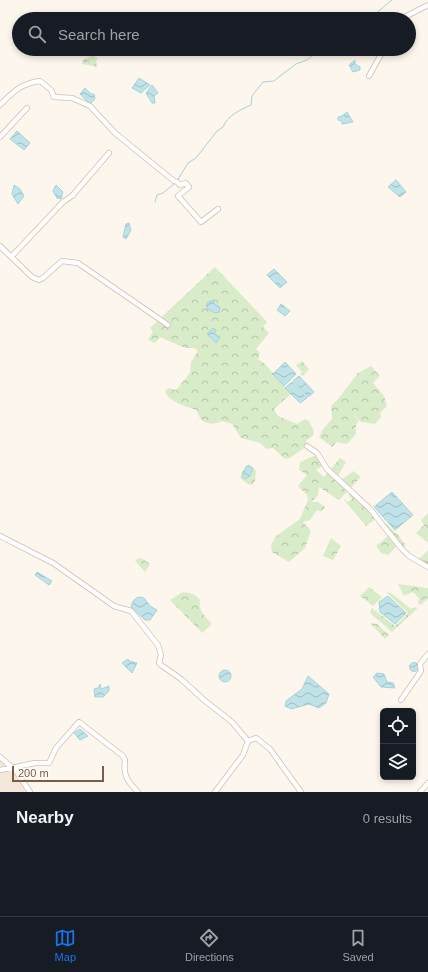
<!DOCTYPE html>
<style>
body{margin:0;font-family:Helvetica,sans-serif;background:#20242c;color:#f1f3f6}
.controls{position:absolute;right:12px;bottom:12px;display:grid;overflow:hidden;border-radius:6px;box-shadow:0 2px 6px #0003}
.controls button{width:36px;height:36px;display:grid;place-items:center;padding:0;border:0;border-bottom:1px solid #363941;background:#171b24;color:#f1f3f6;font:20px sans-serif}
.scale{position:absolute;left:12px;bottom:10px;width:92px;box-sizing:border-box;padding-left:4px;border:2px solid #7a5c4d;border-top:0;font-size:11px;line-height:14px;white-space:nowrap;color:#7a5c4d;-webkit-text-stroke:3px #fffaf3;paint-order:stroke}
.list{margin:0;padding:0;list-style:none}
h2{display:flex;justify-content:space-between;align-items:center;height:52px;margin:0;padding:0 16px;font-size:17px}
h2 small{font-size:13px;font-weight:400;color:#9ea1a6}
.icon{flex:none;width:22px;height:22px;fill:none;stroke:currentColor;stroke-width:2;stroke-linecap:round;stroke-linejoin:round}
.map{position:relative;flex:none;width:428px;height:792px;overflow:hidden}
.search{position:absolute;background:#171b24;box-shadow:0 2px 6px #0003;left:12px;right:12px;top:12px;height:44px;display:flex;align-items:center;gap:10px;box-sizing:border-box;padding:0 14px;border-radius:22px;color:#9ea1a6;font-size:15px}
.sheet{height:124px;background:#171b24}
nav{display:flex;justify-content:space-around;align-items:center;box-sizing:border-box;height:56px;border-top:1px solid #363941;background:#171b24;font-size:11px;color:#9ea1a6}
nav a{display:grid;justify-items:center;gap:2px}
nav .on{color:#1a73e8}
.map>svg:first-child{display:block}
</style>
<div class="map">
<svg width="428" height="792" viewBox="0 0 428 792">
<defs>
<pattern id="forest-crowns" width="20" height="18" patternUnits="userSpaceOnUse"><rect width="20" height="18" fill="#d8ecc9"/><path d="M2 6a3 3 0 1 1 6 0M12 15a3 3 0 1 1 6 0" fill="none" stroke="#b4c2a5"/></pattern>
<pattern id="wetland-marsh" width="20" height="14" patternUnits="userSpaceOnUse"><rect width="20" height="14" fill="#d8ecc9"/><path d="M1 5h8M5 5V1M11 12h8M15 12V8" fill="none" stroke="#b4c2a5"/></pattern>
<pattern id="water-waves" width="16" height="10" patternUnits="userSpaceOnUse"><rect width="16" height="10" fill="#bfe3e8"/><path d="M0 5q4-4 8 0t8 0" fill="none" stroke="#a0bbbe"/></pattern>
</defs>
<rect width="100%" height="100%" fill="#fdf6ec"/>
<!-- residential -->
<path fill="#f5e8da" d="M0,753L27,792H0Z"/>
<!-- forest -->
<path fill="url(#forest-crowns)" d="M215,267L267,322L263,327L269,333L256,349L260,353L258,359L265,364L291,394L274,409L278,416L297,424L305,419L309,421L314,432L313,436L306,440L307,446L290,458L285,459L273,448L267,449L260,443L241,438L232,424L222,421C211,427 199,423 197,410C187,407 168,402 165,391L169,388L176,390L190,373L191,362L198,351L194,348H185L160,337L155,343L148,340L153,332L150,328Z
M302,361L309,369L303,376L300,374L302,372L296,365Z
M371,366L380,376L373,383L384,396L387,406L380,413L381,417L375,424L361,422L351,412L359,421L356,425V434L347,444L337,442L332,447L319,437L323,429L332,419L331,406L338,399L358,373Z
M318,454L324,465L316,470L324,477L340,458L346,462L338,476L341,480L354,471L361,477L339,500L319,487L318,495L311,502H318L325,507L321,512L317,510L310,520L303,522L311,531L305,548L289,562L272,552L271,546L275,537L300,519L308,500L307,495L298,486L307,475L299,470L300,462Z
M248,465L256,471L255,481L252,485L248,484L240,478L245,466Z
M353,493L399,536L406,546L401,548L398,545L388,555L381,553L376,546L389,535L377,518L366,526L344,500V499L348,502L352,499L348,495Z
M428,513V543L416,533L424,525L421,520Z
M331,538L341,546L333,560L323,556Z
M428,550V567L419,559Z
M139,558L143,559L150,564L145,572L135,561Z
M398,584L428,588V598L421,605L418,603L419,598L413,592L404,596Z
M369,587L382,597L373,606L360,596Z
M183,592C191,593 195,594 200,600C198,611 205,616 212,624L202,633L170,600Z
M386,592L391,593L411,609L416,607L417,609L392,632L370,613L372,608L395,626L408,613Z
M370,623L377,624L389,635L385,639Z"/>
<!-- wetland -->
<path fill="url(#wetland-marsh)" d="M93,55L98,59L96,61L98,67L82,64L83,60Z"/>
<!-- water -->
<path fill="url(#water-waves)" stroke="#a5d3da" d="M355,60V64L360,67V70L353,72L349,65Z
M139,78L150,85L141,93L132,88Z
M152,85L158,93L154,96L155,103H152L146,93Z
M85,88L91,94H94L95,99L90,104L80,94Z
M347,112L353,122L342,124V121L338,120V117L342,116Z
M17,131L30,143L24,150L10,139Z
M396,180L406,192L400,197L388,187Z
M14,185L20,189L24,196L18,204L12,194Z
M56,185L63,192L61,199L57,198L53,191Z
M129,223L131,230L126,239L123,237L126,224Z
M274,269L287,282L280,288L267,275Z
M214,300V304L220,307L219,312L215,313L208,309L206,305L208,302Z
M281,304L290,311L285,316L277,310Z
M213,328L216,330L214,334L220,337L216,343L207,334Z
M285,362L296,374L284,386L273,374Z
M299,376L314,392L308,397L293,381Z
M292,382L307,398L300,403L285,388Z
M248,465L253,468L250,476L245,479L242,476Z
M392,492L413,515L395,530L374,507Z
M37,572L52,581L49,585L35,575Z
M388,596L406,613L395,624L380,612L379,602Z
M138,597L144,598L150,606L157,610L150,620H145L131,607L133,601Z
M128,659L129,661L137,663L132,673L122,663Z
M409.5 667a4.5 4.5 0 1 1 9 0a4.5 4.5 0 1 1-9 0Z
M219 676a6 6 0 1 1 12 0a6 6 0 1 1-12 0Z
M377,673L384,674L387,682L393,683L395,688L381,687L373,677Z
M308,676L329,694L326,703L319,708L309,704L291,709L285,706L286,701L302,689Z
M100,684L101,689L109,686V691L103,697H95L94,689L98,688Z
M80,729L88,736L80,740L74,733Z"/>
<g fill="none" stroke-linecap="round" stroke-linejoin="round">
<!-- stream -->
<path stroke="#a5d3da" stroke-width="1" d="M369,19L392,0
M177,181L188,163L196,158L217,131L223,127C228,115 240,110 251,105L252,96L263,82L274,81L284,73L296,64L307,60L320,49
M155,202L157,195L163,193L175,183"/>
<defs>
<path id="minor" d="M401,19L428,5
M369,76L384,49
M0,105C12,93 21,83 40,81L51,90L54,97L72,98L90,106L115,133L174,181
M0,137L27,108
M177,182L180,185L186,183L189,187L178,196L201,222L218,209
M0,246L32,277L39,280L43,278L62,261L78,263L168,325
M12,256L63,202L72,196L109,153
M307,446L317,453L327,469L370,509L401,548L409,556L428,567
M0,536L53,563L114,606L131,611L158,645L161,655L159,663L161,665L181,679L204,700L232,722L248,741L243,755L215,792
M401,700L421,671L420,664L428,654
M248,741L256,738L270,749L301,792
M0,757L16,771L30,792
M0,770L35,763H49L56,748L79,722L123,756L125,760C123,775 127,781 138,792
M420,792L428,783"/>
</defs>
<!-- minor casing -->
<use href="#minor" stroke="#d1beb0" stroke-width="6"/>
<!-- minor -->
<use href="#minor" stroke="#fff" stroke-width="4.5"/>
</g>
</svg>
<div class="controls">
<button><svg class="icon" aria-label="locate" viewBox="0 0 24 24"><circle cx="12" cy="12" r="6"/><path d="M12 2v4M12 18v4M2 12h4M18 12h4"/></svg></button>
<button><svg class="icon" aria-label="layers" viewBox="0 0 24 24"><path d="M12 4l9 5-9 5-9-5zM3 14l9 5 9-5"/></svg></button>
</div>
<div class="scale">200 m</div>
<div class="search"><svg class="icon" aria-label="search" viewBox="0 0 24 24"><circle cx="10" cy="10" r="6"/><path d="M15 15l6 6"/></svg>Search here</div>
</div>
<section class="sheet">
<h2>Nearby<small>0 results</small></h2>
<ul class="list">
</ul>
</section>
<nav>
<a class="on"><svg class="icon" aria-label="map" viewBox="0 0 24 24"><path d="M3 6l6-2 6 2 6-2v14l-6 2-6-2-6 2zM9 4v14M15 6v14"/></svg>Map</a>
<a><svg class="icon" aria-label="directions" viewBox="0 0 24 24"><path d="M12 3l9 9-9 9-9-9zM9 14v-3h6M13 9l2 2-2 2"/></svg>Directions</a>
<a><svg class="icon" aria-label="saved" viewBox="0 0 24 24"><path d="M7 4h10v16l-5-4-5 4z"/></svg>Saved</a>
</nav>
